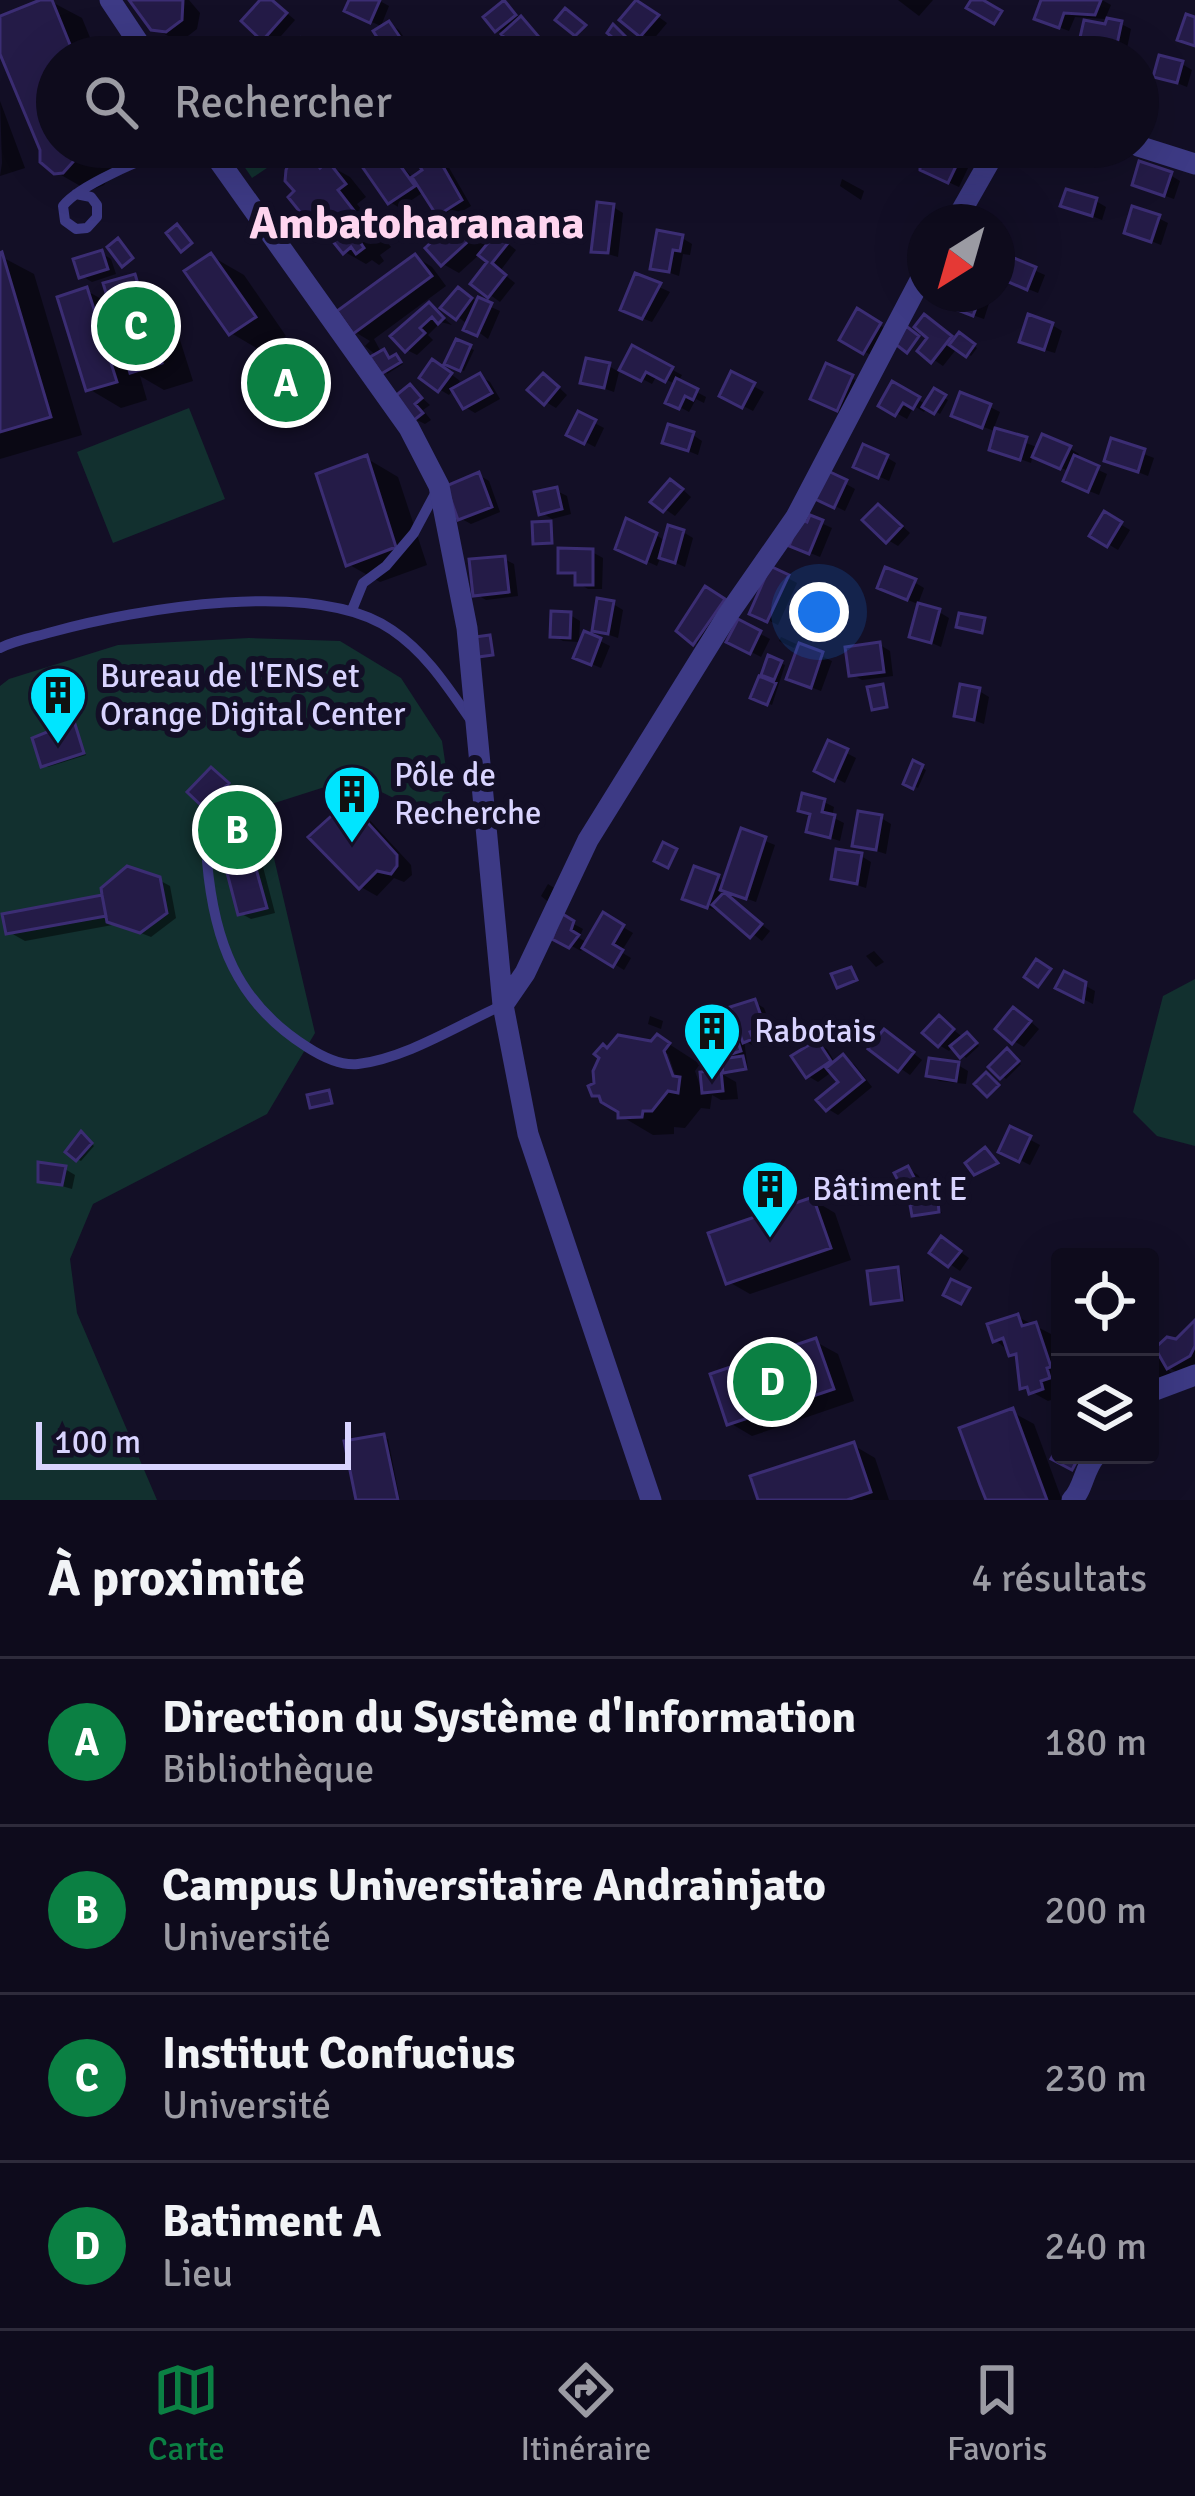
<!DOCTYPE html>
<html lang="fr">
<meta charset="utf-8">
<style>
body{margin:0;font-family:Signika,sans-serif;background:#1c1929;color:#f1f3f6}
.controls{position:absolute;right:36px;bottom:36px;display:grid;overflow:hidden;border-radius:12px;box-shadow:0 12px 48px #0002}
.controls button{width:108px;height:108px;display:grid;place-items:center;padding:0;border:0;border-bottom:3px solid #2e2b3b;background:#0e0b1c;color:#f1f3f6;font:60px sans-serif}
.compass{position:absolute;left:907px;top:204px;width:108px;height:108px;border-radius:50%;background:#0e0b1c;box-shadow:0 12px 48px #0002;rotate:217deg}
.scale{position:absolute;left:36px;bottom:30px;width:315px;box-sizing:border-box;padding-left:12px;border:6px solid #d9d4ff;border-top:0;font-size:33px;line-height:42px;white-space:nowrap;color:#d9d4ff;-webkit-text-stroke:9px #130f26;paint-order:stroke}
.you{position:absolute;left:819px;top:612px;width:42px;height:42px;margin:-30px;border:9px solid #fff;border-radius:50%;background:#1a73e8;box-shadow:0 0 0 18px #1a73e833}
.badge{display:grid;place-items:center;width:78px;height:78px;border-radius:50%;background:#0b8043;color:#fff;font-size:39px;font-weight:700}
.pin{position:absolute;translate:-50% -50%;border:6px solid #fff;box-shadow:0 3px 12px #0006}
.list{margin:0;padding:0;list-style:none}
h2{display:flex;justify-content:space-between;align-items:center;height:156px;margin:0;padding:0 48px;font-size:51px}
h2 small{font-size:39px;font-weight:400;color:#9b9ba3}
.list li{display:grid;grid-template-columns:78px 1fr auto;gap:36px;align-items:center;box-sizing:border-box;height:168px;padding:0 48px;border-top:3px solid #2e2b3b}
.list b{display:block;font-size:45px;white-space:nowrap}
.list p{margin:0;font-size:39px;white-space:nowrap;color:#9b9ba3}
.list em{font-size:39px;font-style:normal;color:#9b9ba3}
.icon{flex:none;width:66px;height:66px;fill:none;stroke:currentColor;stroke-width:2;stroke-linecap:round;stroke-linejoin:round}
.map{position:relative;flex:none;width:1195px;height:1500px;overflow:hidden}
.search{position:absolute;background:#0e0b1c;box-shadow:0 12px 48px #0002;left:36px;right:36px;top:36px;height:132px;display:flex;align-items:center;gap:30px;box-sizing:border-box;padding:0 42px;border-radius:66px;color:#9b9ba3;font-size:45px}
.sheet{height:828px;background:#0e0b1c}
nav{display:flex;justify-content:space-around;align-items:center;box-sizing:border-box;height:168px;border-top:3px solid #2e2b3b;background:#0e0b1c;font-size:33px;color:#9b9ba3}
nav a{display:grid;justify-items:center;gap:6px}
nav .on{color:#0b8043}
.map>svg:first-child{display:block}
</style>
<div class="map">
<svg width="1195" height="1500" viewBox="0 0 1195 1500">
<rect width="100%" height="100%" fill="#130f26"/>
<!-- green -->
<path fill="#12302f" d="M231,147H298L252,178Z
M189,408L225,499L113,543L77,452Z
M249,638L340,641L401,678L442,741L450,795L430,816L353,778L262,807L315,1033L267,1114L93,1204L70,1259L77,1313L157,1500H0V686L9,679L118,645Z
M1195,979V1146L1157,1136L1133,1112L1163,996Z"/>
<!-- shadow -->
<path fill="#0007" fill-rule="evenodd" d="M48,0L82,18L98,57H57V147H167L113,171L104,185L89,191L56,172L0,47V20Z
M133,0H189L200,13L197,29L184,39L170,37L153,28Z
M264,0L276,4L295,20L274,44L264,38Z
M352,0H378L389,6L381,26L358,16Z
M898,0H933L919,16Z
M1044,0H1102L1111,5L1105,19L1075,17L1069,31L1048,23Z
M638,2L667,23L652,41L623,19Z
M505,4L548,44L532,57L497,29Z
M389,24L399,30L414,53L408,57L392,55Z
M1121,24L1131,29L1126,53L1083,40Z
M447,47L457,53L460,57H437Z
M1182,64L1192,70L1187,87L1157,75Z
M1138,80L1143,83L1142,103H1138Z
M0,101L25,168L0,176L2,163Z
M351,147H395L398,150L392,155L414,179L426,171L431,147L440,152L471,206L449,219L439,213L425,191L400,208L390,202L370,167Z
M849,147H895L891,165L858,158L848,152Z
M936,149L968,168L959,187L933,175Z
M305,152L350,177L366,197L357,204L391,247L380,255L384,261L379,265L372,260L366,264L345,252L324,225L306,215L298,192Z
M1170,175L1180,181L1174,199L1145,189Z
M842,179L864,191L861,200L840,186Z
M1096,201L1106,207L1102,220L1064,205Z
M613,207L623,213L618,257L594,250Z
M1158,218L1168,223L1161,245L1128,232Z
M458,223L473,232L488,248L507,243L516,250L500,271L515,283L500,302L474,283L491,262L481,253L459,273L443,264Z
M682,238L692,244L690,255L683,254L679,276L653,267Z
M101,253L111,259L116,274L92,282L82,276Z
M997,254L1045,275L1038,293L997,276Z
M0,256L34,274L82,435L0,459Z
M211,256L244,275L286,336L263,352L231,333Z
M416,257L432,267L446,286L374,339L380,350L403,364L387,374L377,356L365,346L370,341L355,332Z
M134,277L166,296L193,381L164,390L140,376L147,400L121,408L89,389L87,291L112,305Z
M637,277L670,292L652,322L634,315Z
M949,294H992L984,319L955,309Z
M468,297L500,311L488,339L458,317Z
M429,306L452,325L441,322L428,335L433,340L417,355L407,350Z
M858,313L890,331L874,357L843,339Z
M935,324L956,341L960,336L977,348L971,356L958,347L943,366L921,351Z
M1052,325L1062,331L1055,353L1032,346Z
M457,343L474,350L464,371L448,363Z
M633,349L682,375L678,382L706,397L704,403L696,399L689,412L669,401L677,385L657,375L652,384L623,369Z
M286,355L296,360L324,400L298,418L287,412Z
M609,366L619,372L614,392L583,381Z
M443,368L460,381L449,395L439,389Z
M733,375L764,392L753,411L722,395Z
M480,376L490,382L500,399L475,413L465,407Z
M851,378L861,383L848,414L823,403Z
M553,382L567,395L556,408L546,402Z
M893,385L927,405L935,392L948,400L940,414L927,406L924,412L914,406L907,419L882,405Z
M410,387L430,405L423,410L431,420L425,424L415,419Z
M990,407L1000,412L993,430L1039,448H1069L1079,454L1077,460L1107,474L1099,495L1077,486L1070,472L1033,454L1031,463L992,449L997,432L965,420Z
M579,415L604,428L595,447L570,434Z
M693,435L702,441L698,455L666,442Z
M1113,442L1154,458L1148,476L1107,460Z
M886,457L896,463L889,481L867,471Z
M366,458L398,477L427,565L380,582L348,564Z
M479,475L489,481L500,512L471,524L460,518Z
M830,475L855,489L845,511L819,498Z
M681,488L691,497L675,516L655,502Z
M557,491L567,496L571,514L552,519L542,513Z
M888,513L910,533L898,546L888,540Z
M1105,515L1130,530L1118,550L1093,535Z
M812,519L832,528L820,557L803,550Z
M683,532L693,538L685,567L661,556L657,566L629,553L656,535L667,542Z
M592,552L603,558L602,589H588L578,583V577L561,571Z
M504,559L514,564L518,596L486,600L476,594Z
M772,570L797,583L778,625L752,612Z
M914,582L924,588L918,604L890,593Z
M706,590L733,607L705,648L695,642Z
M613,604L623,610L618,638L595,630Z
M939,612L949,618L941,647L913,635Z
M570,615L580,621L579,642L563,641L553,635Z
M739,623L770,639L761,657L730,641Z
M781,637L796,644L794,648L779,641Z
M600,641L610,646L601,668L587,662Z
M880,645L890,651L893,676L862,680L852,674Z
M801,647L832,661L821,691L800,683Z
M770,659L785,665L772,705L754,697Z
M979,691L989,697L984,724L957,714Z
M73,725L86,755L48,767L44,765Z
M829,744L856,758L845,783L824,772Z
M914,764L926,770L918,788L907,783Z
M221,776L237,791L217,812L207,806Z
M824,802L834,807L832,817L844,823L840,841L809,831L813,816L802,809Z
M348,805L364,814L411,865L412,875L404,882L394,878L377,896L361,887Z
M881,818L891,824L886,854L855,844Z
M743,832L775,845L756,902L720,889L719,892L770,931L762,941L719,907L718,911L696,903L718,878L726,883Z
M861,856L871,862L866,888L834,878Z
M252,861L263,867L275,913L251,919L240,913Z
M159,880L170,886L176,918L151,937L118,924L25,941L9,932Z
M548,884L559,891L551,904L541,896Z
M604,916L633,933L621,952L631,958L624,970L585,946L581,951L555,937L561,917L583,929L579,938L588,943Z
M874,951L884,962L876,967L866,956Z
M1065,975L1095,991L1093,1004L1059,987Z
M754,1002L764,1008L773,1032L759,1037L761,1045L755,1047L744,1040L748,1070L726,1074L725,1064L715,1058L731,1025L742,1031Z
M650,1016L663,1021L661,1029L648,1024Z
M1024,1016L1039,1029L1024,1047L1014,1041Z
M939,1019L964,1038H971L979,1046L966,1058L954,1046L949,1051L939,1045Z
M658,1037L700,1064L695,1071L703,1094L704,1075L720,1073L736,1082L738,1099L721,1100L712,1095L710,1109L701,1108L685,1128L674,1127V1134L653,1135L621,1116V1111L594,1094L609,1051L653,1045ZM662,1054H668L680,1089L675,1091Z
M895,1039L922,1060L910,1075L873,1049Z
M817,1043L827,1049L836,1064L843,1058L854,1064L872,1087L838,1115L828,1109L842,1083L833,1071L818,1082L808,1076Z
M1012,1054L1021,1064L1006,1079L992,1067Z
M958,1065L968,1071L966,1084L939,1081L929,1075Z
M1012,1130L1040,1145L1030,1165L1012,1156Z
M85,1137L94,1146L81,1161L77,1159Z
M65,1169L75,1175L72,1189L41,1180Z
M908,1169L918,1175L942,1213L914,1214L921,1206L912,1201Z
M813,1200L835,1213L851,1260L750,1294L729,1282Z
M952,1246L969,1258L960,1271L933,1252Z
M897,1270L901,1273L905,1301L874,1303Z
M1018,1317L1051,1334L1060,1330L1058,1398L1048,1401L1023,1387L1019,1359L995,1340Z
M1195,1324V1364L1179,1373L1166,1366L1176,1380L1150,1398V1342L1156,1351L1168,1340L1177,1343Z
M816,1342L838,1354L854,1401L752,1436L730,1423Z
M1012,1412L1034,1424L1062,1500H990Z
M384,1437L388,1439L400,1500H359Z
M853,1445L875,1458L889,1500H761Z"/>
<!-- building -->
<path fill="#241b47" stroke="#3b2d73" stroke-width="3" d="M40,0H52L75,57H57V147H96L81,153L63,173L54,174L40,162V150L0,54V16Z
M129,0H183L182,20L166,32L151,30Z
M260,0H272L287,13L262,41L241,21Z
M349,0H380L370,23L344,11Z
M504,0L516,15L495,32L483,17Z
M636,0L659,15L640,37L619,20Z
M971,0H983L1002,11L994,24L966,8Z
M1041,0H1101L1095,15L1064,13L1059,28L1034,19Z
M565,8L586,25L575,36L555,20Z
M1186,14L1195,17V46L1177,40Z
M521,16L539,37L520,54L501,34Z
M1107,18L1122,21L1116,49L1079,42L1084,20L1105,24Z
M389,21L406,46L390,57L373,31Z
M613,24L632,43L626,49L607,33Z
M300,38L314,57H276L295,42Z
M1159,55L1183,61L1177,83L1153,77Z
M347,147H386L363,166Z
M423,147H432L462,200L437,216L412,177L422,170L412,154Z
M846,147H885L882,162L844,154Z
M938,147L959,160L948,183L920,170V151Z
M305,149L320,168L328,161L346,184L338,190L372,234L360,242L364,248L356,254L351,247L343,254L310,213L304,217L288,197L294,191L285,181L286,170L290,160Z
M389,150L415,186L388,204L363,168Z
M1139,161L1172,172L1164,196L1132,185Z
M1066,189L1097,198L1092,216L1060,206Z
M597,202L614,204L608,253L591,252Z
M1132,206L1160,215L1151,242L1124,233Z
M457,219L473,237L441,266L425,248Z
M177,224L192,243L181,252L166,233Z
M657,230L683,235L680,251L673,250L669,272L650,269Z
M496,233L508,243L492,263L506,275L488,298L470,284L487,262L478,255Z
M118,238L133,258L122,267L107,247Z
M102,250L108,269L79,278L73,259Z
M997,251L1036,267L1027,290L997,277Z
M2,252L51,417L0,432V253Z
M211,253L256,317L229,335L184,271Z
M415,254L432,276L353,334L337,311Z
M635,273L661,283L642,319L620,310Z
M135,274L162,363L130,373L103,283Z
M87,287L117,382L86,391L57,297Z
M458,287L472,298L456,320L440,308Z
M946,294H981L973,316L942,304Z
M478,297L492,303L477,336L463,330Z
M429,302L444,318L438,324L432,317L420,328L425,333L405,352L390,336Z
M857,308L881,323L863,354L839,340Z
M924,314L952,336L931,363L917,351L927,338L914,327Z
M1028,314L1053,323L1044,350L1019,342Z
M906,326L919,336L907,353L894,343Z
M959,332L975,344L966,357L949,345Z
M456,339L471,345L460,371L444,364Z
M632,345L673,367L665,382L646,372L641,381L619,370Z
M384,349L389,358L396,354L401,362L381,374L370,357Z
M286,351L316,393L285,415L255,372Z
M586,358L610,363L604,388L580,383Z
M432,359L452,373L438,392L419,378Z
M826,363L853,375L837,411L810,399Z
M731,371L755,383L742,408L719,396Z
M480,373L492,393L463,409L451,389Z
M543,373L559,387L544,405L527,390Z
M676,378L698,389L693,400L685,396L679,409L665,403Z
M892,381L920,397L913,409L903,403L895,416L878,406Z
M410,384L422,398L415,404L423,413L413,421L394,397Z
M934,388L946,395L934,414L922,407Z
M960,392L991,404L982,428L951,416Z
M578,411L596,420L584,444L566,435Z
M668,424L694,432L688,451L662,443Z
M995,428L1027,437L1020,460L989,450Z
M1042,434L1071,446L1060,469L1032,457Z
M1111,438L1145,449L1138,472L1104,461Z
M863,444L888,455L878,478L853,467Z
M367,455L396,547L346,566L316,474Z
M1074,455L1099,466L1088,492L1063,481Z
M828,471L847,480L834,508L815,499Z
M479,472L492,507L458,520L446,486Z
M670,479L683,489L663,512L650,502Z
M557,487L562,509L539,515L534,492Z
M878,504L902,526L886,543L862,520Z
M1104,511L1122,522L1107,547L1089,536Z
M810,515L823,520L809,554L789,546L800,519L807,522Z
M626,518L657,533L646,563L615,549Z
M551,521L552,543L533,544L532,522Z
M668,525L684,530L675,563L659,558Z
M558,548L593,549V585H575V573H558Z
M505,556L509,592L473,596L469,559Z
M770,566L789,575L767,622L749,614Z
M885,567L916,579L907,600L877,588Z
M705,586L725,599L693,645L676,631Z
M597,598L614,601L608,634L592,631Z
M918,603L940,609L931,643L909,637Z
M551,611L571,612L570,638L550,637Z
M959,613L985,618L982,633L956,627Z
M738,619L761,631L750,654L726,642Z
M584,631L601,638L591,665L573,658Z
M490,635L493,655L478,657L475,637Z
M880,642L884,672L849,676L845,647Z
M799,643L823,652L811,688L786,679Z
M768,655L782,661L774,680L761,675Z
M759,676L776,683L767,705L750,698Z
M883,684L887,707L872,710L867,687Z
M960,684L980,688L974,720L954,716Z
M74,721L84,753L41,767L32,738Z
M828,740L848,749L834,781L814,771Z
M913,760L923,765L913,789L903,784Z
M211,767L229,783L205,809L187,792Z
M802,793L825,799L822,812L835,815L830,838L806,832L810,814L798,811Z
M348,801L397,855V866L391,874L377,871L359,889L308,837Z
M858,811L882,815L876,850L852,846Z
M741,828L766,837L746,899L720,890Z
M246,832L248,849L234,851L232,834Z
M663,842L677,849L668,868L654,861Z
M836,849L862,853L857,884L831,879Z
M253,858L267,908L238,915L225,865Z
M127,866L160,877L167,913L140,933L107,922L102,895L101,888Z
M694,866L719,875L707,908L682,899Z
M724,892L762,924L750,938L712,905Z
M102,895L106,916L6,934L2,914Z
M603,912L624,925L613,944L623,950L613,967L582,948Z
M561,913L574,921L571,930L579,935L569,948L552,939Z
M1036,959L1051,969L1038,987L1024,977Z
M851,967L857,980L837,988L831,974Z
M1064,971L1086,982L1083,1002L1055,988Z
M755,999L765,1027L750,1032L753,1039L743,1043L730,1007Z
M1013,1007L1031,1021L1012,1044L995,1029Z
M939,1015L954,1029L938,1047L922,1033Z
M732,1022L741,1051L712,1060L703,1031Z
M884,1029L914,1052L898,1072L868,1049Z
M967,1032L977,1043L960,1058L950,1046Z
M657,1034L670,1043L664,1051L673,1076L680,1077L678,1093L668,1091L652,1111H643L642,1117L618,1118V1112L601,1102L599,1096H592L588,1086L594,1083L593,1071L599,1058L594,1054L603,1044L607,1048L618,1035L651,1041Z
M817,1040L831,1061L806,1078L791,1056Z
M1007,1048L1019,1061L1000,1079L988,1067Z
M843,1054L864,1080L826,1111L816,1100L838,1082L826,1068Z
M743,1056L746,1069L723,1073L721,1059Z
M929,1058L959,1062L956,1081L926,1076Z
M721,1070L723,1091L702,1093L700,1072Z
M986,1072L999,1085L987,1097L974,1084Z
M329,1090L332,1103L310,1108L307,1095Z
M1010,1126L1031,1136L1019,1162L998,1152Z
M81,1131L92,1143L76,1161L65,1152Z
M985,1147L998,1163L974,1175L965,1163Z
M38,1162L66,1166L62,1185L38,1182Z
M908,1166L924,1196L910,1203L894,1173Z
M813,1197L831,1248L726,1284L708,1233Z
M938,1201L939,1212L912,1216L910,1205Z
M941,1236L961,1251L948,1267L929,1253Z
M898,1267L902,1300L871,1304L867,1271Z
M951,1279L970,1288L961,1304L943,1295Z
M1018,1314L1022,1326L1036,1322L1051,1367L1047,1368L1050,1378L1041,1381L1043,1389L1029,1394L1027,1387L1020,1389L1016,1354L1009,1356L1003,1338L993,1342L987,1324Z
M1195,1320V1346L1190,1356L1167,1369L1155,1348L1167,1337L1176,1339Z
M816,1338L834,1389L727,1425L710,1374Z
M1013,1408L1047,1500H986L980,1485L959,1428Z
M384,1434L398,1500H356L344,1441Z
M854,1442L871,1492L847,1500H758L750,1476Z
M1060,1443V1455H1080L1072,1470L1051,1459Z"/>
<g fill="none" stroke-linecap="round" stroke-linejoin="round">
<!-- lane -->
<path stroke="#3d3a85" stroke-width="10" d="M76,194L91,197L97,205V217L87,228L76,229L65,221L63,206C78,186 145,157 170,151C183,149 197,149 210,148
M352,610L363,583L386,566L414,533L438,488
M0,648C16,640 35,637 52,632C136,609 317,577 392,630C426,653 447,686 470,719
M207,861C214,941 236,1002 307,1047C321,1056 341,1066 358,1064C407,1058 458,1025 503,1005"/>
<!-- street -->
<path stroke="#3d3a85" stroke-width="21" d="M110,0L148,57
M1138,146L1195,164
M209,147L409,428L439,486L467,628L503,1005L528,1134L651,1500
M955,222L992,157L1026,147
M503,1005L525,973L588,840L727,616L796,517L925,271
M1150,1392L1195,1375
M1072,1500C1084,1488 1083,1470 1096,1455"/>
</g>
<!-- icons -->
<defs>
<symbol id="building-pin" viewBox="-11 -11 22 30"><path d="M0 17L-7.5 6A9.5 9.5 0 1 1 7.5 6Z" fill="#00e5ff" stroke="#130f26"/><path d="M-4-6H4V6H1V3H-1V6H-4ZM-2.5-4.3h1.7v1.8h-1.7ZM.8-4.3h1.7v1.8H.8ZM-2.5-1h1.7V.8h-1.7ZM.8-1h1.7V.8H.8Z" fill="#111"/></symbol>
</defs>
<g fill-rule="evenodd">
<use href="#building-pin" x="25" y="662" width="66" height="90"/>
<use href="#building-pin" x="319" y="761" width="66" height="90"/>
<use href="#building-pin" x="679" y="998" width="66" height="90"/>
<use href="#building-pin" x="737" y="1156" width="66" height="90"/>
</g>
<g text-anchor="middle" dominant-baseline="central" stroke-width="12" stroke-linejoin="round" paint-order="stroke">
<!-- poi labels -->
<g font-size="33" fill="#d9d4ff" stroke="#130f26" text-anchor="start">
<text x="100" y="676">Bureau de l'ENS et<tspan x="100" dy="38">Orange Digital Center</tspan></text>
<text x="394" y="775">Pôle de<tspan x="394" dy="38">Recherche</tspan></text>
<text x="754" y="1031">Rabotais</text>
<text x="812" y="1189">Bâtiment E</text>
</g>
<!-- district labels -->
<g font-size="45" font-weight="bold" fill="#ffd6f0" stroke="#130f26">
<text x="417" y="223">Ambatoharanana</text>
</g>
</g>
</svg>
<div class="controls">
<button><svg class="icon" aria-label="locate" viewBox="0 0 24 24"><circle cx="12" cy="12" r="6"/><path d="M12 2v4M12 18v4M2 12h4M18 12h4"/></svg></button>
<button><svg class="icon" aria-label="layers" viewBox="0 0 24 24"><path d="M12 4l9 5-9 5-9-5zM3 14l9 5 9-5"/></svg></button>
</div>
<svg class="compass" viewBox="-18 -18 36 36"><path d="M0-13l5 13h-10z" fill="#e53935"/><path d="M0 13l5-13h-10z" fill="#9b9ba3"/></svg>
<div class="scale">100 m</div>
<div class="you"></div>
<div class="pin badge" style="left:286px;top:383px">A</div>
<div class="pin badge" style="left:237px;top:830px">B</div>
<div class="pin badge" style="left:136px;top:326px">C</div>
<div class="pin badge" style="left:772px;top:1382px">D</div>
<div class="search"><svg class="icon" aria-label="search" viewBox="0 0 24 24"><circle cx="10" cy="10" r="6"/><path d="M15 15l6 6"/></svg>Rechercher</div>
</div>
<section class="sheet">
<h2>À proximité<small>4 résultats</small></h2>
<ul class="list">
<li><span class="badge">A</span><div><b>Direction du Système d'Information</b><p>Bibliothèque</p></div><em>180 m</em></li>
<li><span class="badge">B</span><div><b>Campus Universitaire Andrainjato</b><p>Université</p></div><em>200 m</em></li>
<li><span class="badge">C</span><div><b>Institut Confucius</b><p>Université</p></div><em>230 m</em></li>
<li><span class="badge">D</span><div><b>Batiment A</b><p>Lieu</p></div><em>240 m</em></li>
</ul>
</section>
<nav>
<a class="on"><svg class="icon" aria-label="map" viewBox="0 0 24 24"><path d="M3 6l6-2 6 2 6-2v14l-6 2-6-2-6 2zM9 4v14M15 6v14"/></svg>Carte</a>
<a><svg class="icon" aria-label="directions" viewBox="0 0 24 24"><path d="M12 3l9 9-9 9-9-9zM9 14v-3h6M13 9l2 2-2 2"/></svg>Itinéraire</a>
<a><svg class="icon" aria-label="saved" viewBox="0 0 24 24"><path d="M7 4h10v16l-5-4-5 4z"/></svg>Favoris</a>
</nav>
